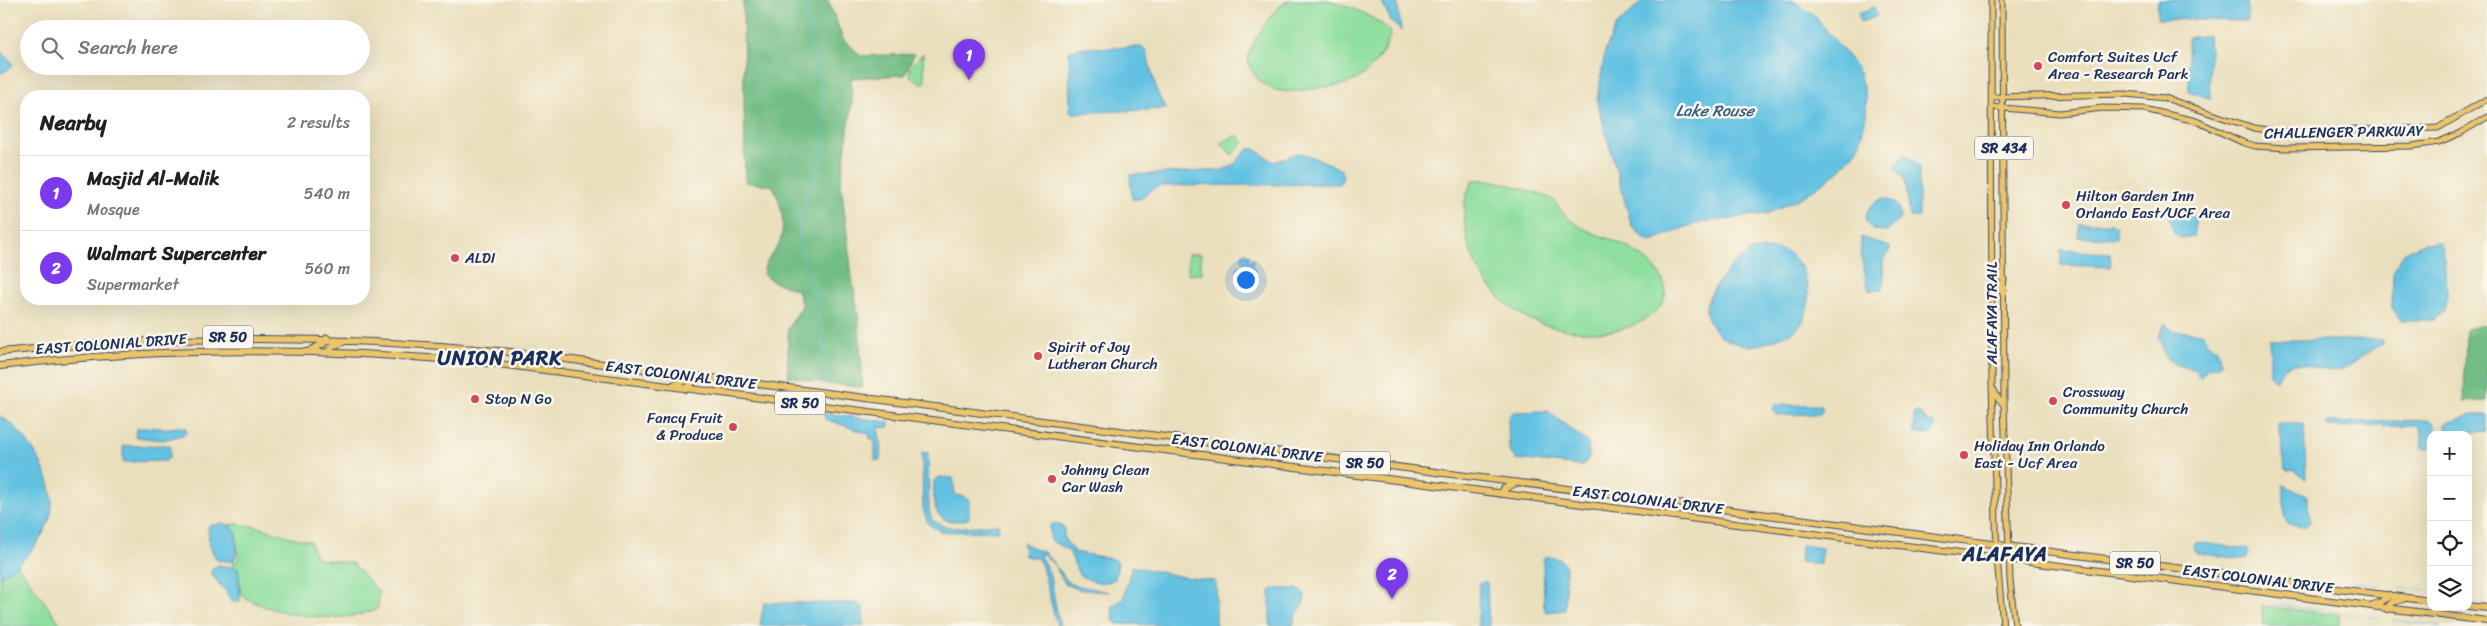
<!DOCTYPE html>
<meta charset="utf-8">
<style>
body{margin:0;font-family:Sriracha,sans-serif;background:#f6f6f6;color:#202124}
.controls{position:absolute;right:15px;bottom:15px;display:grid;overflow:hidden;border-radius:10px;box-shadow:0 5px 20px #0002}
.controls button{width:45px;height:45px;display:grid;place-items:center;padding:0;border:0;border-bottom:1px solid #e0e0e0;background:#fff;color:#202124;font:25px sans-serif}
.you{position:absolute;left:1245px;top:279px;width:18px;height:18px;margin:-12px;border:4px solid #fff;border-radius:50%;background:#1a73e8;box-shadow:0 0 0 8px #1a73e833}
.badge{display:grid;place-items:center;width:32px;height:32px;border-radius:50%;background:#7c3aed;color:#fff;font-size:16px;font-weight:700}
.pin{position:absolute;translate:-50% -41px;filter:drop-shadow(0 1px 2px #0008)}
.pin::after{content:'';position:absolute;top:26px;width:18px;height:15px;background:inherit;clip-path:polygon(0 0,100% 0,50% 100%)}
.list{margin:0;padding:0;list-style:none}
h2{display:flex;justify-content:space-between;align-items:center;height:65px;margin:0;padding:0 20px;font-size:21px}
h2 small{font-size:16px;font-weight:400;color:#757577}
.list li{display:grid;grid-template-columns:32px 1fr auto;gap:15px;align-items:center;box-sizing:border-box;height:75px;padding:0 20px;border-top:1px solid #e0e0e0}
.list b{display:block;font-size:19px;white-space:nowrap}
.list p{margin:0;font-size:16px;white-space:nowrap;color:#757577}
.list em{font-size:16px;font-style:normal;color:#757577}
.icon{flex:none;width:28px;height:28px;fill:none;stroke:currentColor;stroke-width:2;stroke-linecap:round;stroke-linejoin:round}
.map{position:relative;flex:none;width:2487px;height:626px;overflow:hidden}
.search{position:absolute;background:#fff;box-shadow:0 5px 20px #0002;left:20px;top:20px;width:350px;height:55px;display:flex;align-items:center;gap:12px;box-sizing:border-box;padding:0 18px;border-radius:28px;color:#757577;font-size:19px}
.panel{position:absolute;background:#fff;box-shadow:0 5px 20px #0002;left:20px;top:90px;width:350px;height:215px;border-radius:20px}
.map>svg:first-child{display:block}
</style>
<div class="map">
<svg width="2487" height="626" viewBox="0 0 2487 626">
<rect width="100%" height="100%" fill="#fbf7ec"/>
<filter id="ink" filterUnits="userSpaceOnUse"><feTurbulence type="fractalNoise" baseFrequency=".02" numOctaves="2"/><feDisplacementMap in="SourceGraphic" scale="10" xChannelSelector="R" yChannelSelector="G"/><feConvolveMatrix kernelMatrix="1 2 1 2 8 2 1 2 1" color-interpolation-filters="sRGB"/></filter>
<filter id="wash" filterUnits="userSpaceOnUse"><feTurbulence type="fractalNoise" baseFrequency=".0096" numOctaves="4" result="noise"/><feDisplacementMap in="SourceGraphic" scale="20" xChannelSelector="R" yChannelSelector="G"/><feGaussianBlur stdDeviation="1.12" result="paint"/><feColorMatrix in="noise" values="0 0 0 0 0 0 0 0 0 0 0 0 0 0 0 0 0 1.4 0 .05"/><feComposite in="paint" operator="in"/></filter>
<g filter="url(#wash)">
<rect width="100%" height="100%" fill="#eadfbc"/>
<!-- green -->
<path fill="#8ede9e" stroke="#54867e" d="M1289,0C1301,0 1317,0 1328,0C1348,5 1377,18 1391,32C1386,51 1373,70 1355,80C1344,86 1330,86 1318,88C1293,91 1272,98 1255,75C1244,60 1248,53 1257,37C1266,22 1274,9 1289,0Z
M923,53L925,82L920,84L909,75L910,68Z
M1237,135L1244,142L1232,155L1221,143Z
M1473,180C1478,180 1483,179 1488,180C1495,180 1550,196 1553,200C1558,205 1561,213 1567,217C1577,227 1594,234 1607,238C1636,248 1693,285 1650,316C1620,339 1567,334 1533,321C1514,313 1494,294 1483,277C1469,255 1462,227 1465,201C1466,194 1471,186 1473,180Z
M1188,254H1201V274H1188Z
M235,524C260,524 285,538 310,541L315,555L319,559L352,563L379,592L378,608C347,626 271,616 241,595L238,569L233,567V564L238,561L236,534L228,525Z
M0,541L62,626H0Z
M2262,606L2339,615V626H2263Z"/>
<!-- forest -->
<path fill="#72bd85" stroke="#467672" d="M743,0H828L843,39L861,56L914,54L905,75L851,78L852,102L841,182L852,278L858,313L863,387L828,384L788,376V328L802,306L797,290L774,282L763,274C766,258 769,259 777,247C788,230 781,202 773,186L745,182Z
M2487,324V401L2464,402L2466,329Z"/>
<!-- water -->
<path fill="#64c2e2" stroke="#4078a0" d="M1381,0H1397L1401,31L1391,21Z
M1644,0H1792L1813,14L1851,60L1859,73L1866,98V116L1861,139L1856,151L1838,172L1804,196L1769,213L1694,224L1649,242L1632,227L1597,101L1605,51L1616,26Z
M2158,0H2247L2248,21L2157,19Z
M1874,7L1877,16L1861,22L1858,13Z
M2208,35C2213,56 2206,77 2211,99L2189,91L2188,38Z
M1143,47L1146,50L1157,92L1166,109L1074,113L1070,111L1069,52L1078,48Z
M0,51L12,62V67L0,74Z
M1248,149H1255L1274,162L1297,153C1313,156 1327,162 1341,170L1343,177L1340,184L1159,186L1148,192L1140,199H1132L1130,175L1223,170L1232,166Z
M1905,153L1919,166V217H1910L1905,180L1895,167Z
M1884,198C1897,203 1900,206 1900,219L1887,231L1873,230L1866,222C1865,208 1872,203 1884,198Z
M2180,213H2191L2196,218L2193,236L2180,238L2174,233L2169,216Z
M2079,223H2112L2116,227V238L2078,237Z
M1861,237L1890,247V250L1883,260L1884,286L1881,290L1869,291L1861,257Z
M2423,243H2440L2443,248L2447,293L2444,311L2435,320H2401L2392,308L2393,273L2402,254Z
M1770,249C1775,250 1784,250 1788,253C1809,266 1816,309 1798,328C1791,335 1755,348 1745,346C1738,345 1726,340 1721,336C1712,329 1705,318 1706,307C1709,289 1735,259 1751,252C1756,249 1764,250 1770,249Z
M2061,250L2110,253V267L2061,265Z
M1244,252L1249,255L1248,261L1254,260L1252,265L1255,271L1253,275L1258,277L1256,283L1252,285L1242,282L1241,277H1245L1247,273L1239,274L1237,271L1238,266L1247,267V264L1242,262V255Z
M2165,323L2173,331L2202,333L2210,345L2217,348L2222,363L2218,367L2207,368L2200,378L2195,370C2183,365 2170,367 2164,353C2161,347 2163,343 2158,338Z
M2270,340H2382V344L2343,369L2330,371L2294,363L2285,367L2275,381L2270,375Z
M1775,405H1821L1823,410L1820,414L1776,415L1773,409Z
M1548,411L1588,443L1589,458L1582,466L1515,459L1509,450L1508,418L1513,412Z
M1919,412L1926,420L1935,424L1933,434L1914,433V413Z
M823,413L889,422V427L878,428L881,447L880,460H875V441L870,438L869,434L825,419Z
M2472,415H2487V431C2472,431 2460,435 2446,435V423Z
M0,416C25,430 50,471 52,499C54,529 26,563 0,576Z
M2431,420L2435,425V435H2431V448H2423L2420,429L2418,426L2328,427L2326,423Z
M2277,424H2304L2306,479L2295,471L2285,469L2281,437Z
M177,427L186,428V434L163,440L135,437L136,429C149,426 163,430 177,427Z
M170,445V457L166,461L123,462V446Z
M922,452L928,453L929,511L932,520L943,526L955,528L998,524V531L942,532L928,524L923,509Z
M939,477L953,478L955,495L966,497L969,501V518C964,521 959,521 954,521C931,522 934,496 934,481Z
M2283,485L2307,496L2310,522L2305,526L2288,524L2285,518Z
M224,523L235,530L237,547L234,562L217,560L209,545L208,526Z
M1054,523L1064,527V538L1074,552L1113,559L1118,562L1115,579C1102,586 1091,581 1079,575L1069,551L1050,540V526Z
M1023,542L1034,549L1044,552L1070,584L1109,592L1081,590L1066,585L1054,565L1043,554H1039L1049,572L1060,626H1057L1042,566L1037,558L1024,556Z
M2195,542L2247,549L2249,551L2247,558L2242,559L2197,553L2192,548Z
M1801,545L1822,548L1820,563H1803L1800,561Z
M1545,556L1560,559L1566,566L1565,610L1546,612L1544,606L1543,560Z
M218,565L238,568L240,601L232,602L227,593L211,574L212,569Z
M1132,566L1183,577L1214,581L1216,583V626L1118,624L1114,621L1112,606L1123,599Z
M1483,582H1487L1489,626H1478L1479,584Z
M1273,589H1297L1305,594C1304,612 1294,610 1293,626H1270V591Z
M764,603H856L863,607V626H760Z"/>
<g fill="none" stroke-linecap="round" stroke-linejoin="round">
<!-- stream -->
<path stroke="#64c2e2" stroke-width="1" d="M803,0L822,102L825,144L815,180L799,214L800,247L816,296L828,384
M2352,581L2379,586
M2399,588L2431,591
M2486,598H2487
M2273,604L2320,610
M2328,611L2357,615
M2363,615L2380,618
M2392,620L2442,626"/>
</g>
</g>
<g filter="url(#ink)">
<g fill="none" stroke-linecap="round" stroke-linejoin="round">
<defs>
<path id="major" d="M1991,0L1992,385L1997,558L2003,626
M2002,0L2004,405L2010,580L2015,626
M1992,97L2126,94L2165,98L2254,128L2282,132L2438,128L2487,99
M1992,107L2060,113L2103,108L2144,109L2196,121L2242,142L2255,146L2286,148L2412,146L2439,142L2460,133L2487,117
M1994,267L1998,276L2004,280
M1993,280L1999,285L2003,294
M1994,390L1997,397L2004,405"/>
<path id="highway" d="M311,350L323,344L327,338
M0,352C172,334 338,335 511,352L2431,601
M328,352L333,346L345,341
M0,366C166,346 332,347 498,364L2487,621
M673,385L685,381L689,375
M686,389L693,382L702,378
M803,404L808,398L818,393
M1501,494L1504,489L1515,483
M2373,605L2380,603L2389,595
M2468,606L2487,608
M2387,609L2392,602L2403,599"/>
</defs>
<!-- major casing -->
<use href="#major" stroke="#3a496c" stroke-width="7"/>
<!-- highway casing -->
<use href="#highway" stroke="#3a496c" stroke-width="8"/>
<!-- major -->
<use href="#major" stroke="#edc569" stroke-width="5"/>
<!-- highway -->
<use href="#highway" stroke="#edc569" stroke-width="6"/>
</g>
</g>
<!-- markers -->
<g fill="#d1495b" stroke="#fbf7ec" stroke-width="2">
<circle cx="2038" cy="66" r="5"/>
<circle cx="2066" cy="205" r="5"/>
<circle cx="455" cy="258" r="5"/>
<circle cx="1038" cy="356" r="5"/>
<circle cx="475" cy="399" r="5"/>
<circle cx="2053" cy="401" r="5"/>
<circle cx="733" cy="427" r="5"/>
<circle cx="1964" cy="455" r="5"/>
<circle cx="1052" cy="479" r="5"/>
</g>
<g text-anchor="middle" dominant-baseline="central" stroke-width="5" stroke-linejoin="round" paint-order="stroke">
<!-- shield labels -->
<g fill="#fbf7ec" stroke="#5e6b89" stroke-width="1">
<rect x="1975" y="136.5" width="58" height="23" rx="4"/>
<rect x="203" y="325.5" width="50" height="23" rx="4"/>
<rect x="775" y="391.5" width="50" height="23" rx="4"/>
<rect x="1340" y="451.5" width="50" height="23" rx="4"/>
<rect x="2110" y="551.5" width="50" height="23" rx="4"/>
</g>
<g font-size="14" font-weight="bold" fill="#1b2f5e">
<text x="2004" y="148">SR 434</text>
<text x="228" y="337">SR 50</text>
<text x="800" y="403">SR 50</text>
<text x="1365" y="463">SR 50</text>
<text x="2135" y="563">SR 50</text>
</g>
<!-- poi labels -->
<g font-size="15" fill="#1b2f5e" stroke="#fbf7ec" text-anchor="start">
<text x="2048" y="57">Comfort Suites Ucf<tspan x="2048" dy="17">Area - Research Park</tspan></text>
<text x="2076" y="196">Hilton Garden Inn<tspan x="2076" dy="17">Orlando East/UCF Area</tspan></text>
<text x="465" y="258">ALDI</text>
<text x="1048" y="347">Spirit of Joy<tspan x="1048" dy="17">Lutheran Church</tspan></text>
<text x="2063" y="392">Crossway<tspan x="2063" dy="17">Community Church</tspan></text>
<text x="485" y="399">Stop N Go</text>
<text x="723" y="418" text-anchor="end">Fancy Fruit<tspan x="723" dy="17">&amp; Produce</tspan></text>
<text x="1974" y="446">Holiday Inn Orlando<tspan x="1974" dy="17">East - Ucf Area</tspan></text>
<text x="1062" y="470">Johnny Clean<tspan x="1062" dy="17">Car Wash</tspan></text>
</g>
<!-- street labels -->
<g font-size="15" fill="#1b2f5e" stroke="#fbf7ec">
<text transform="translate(2344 132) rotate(-1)">CHALLENGER PARKWAY</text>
<text transform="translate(1992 313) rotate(-90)">ALAFAYA TRAIL</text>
<text transform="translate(111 344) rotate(-4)">EAST COLONIAL DRIVE</text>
<text transform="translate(681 375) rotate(7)">EAST COLONIAL DRIVE</text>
<text transform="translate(1247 448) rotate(7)">EAST COLONIAL DRIVE</text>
<text transform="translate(1648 500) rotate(7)">EAST COLONIAL DRIVE</text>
<text transform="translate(2258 579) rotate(7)">EAST COLONIAL DRIVE</text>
</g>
<!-- water labels -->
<g font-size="16" font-style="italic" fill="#315b86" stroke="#fbf7ec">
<text x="1715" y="110">Lake Rouse</text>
</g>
<!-- district labels -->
<g font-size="20" font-weight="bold" letter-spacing="1" fill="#1b2f5e" stroke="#fbf7ec">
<text x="500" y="358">UNION PARK</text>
<text x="2005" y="554">ALAFAYA</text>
</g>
</g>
</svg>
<div class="controls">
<button>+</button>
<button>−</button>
<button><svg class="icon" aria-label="locate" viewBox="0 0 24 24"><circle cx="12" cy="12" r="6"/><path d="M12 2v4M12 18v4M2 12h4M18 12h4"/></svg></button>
<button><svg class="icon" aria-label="layers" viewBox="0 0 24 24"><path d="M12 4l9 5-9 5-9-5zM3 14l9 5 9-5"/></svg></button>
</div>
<div class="you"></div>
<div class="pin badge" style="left:969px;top:80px">1</div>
<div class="pin badge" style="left:1392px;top:599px">2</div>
<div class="search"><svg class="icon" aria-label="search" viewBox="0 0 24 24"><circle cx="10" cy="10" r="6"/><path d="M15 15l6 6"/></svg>Search here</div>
<section class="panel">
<h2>Nearby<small>2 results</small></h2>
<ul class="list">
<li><span class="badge">1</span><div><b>Masjid Al-Malik</b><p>Mosque</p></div><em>540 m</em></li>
<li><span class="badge">2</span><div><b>Walmart Supercenter</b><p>Supermarket</p></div><em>560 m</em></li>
</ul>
</section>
</div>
